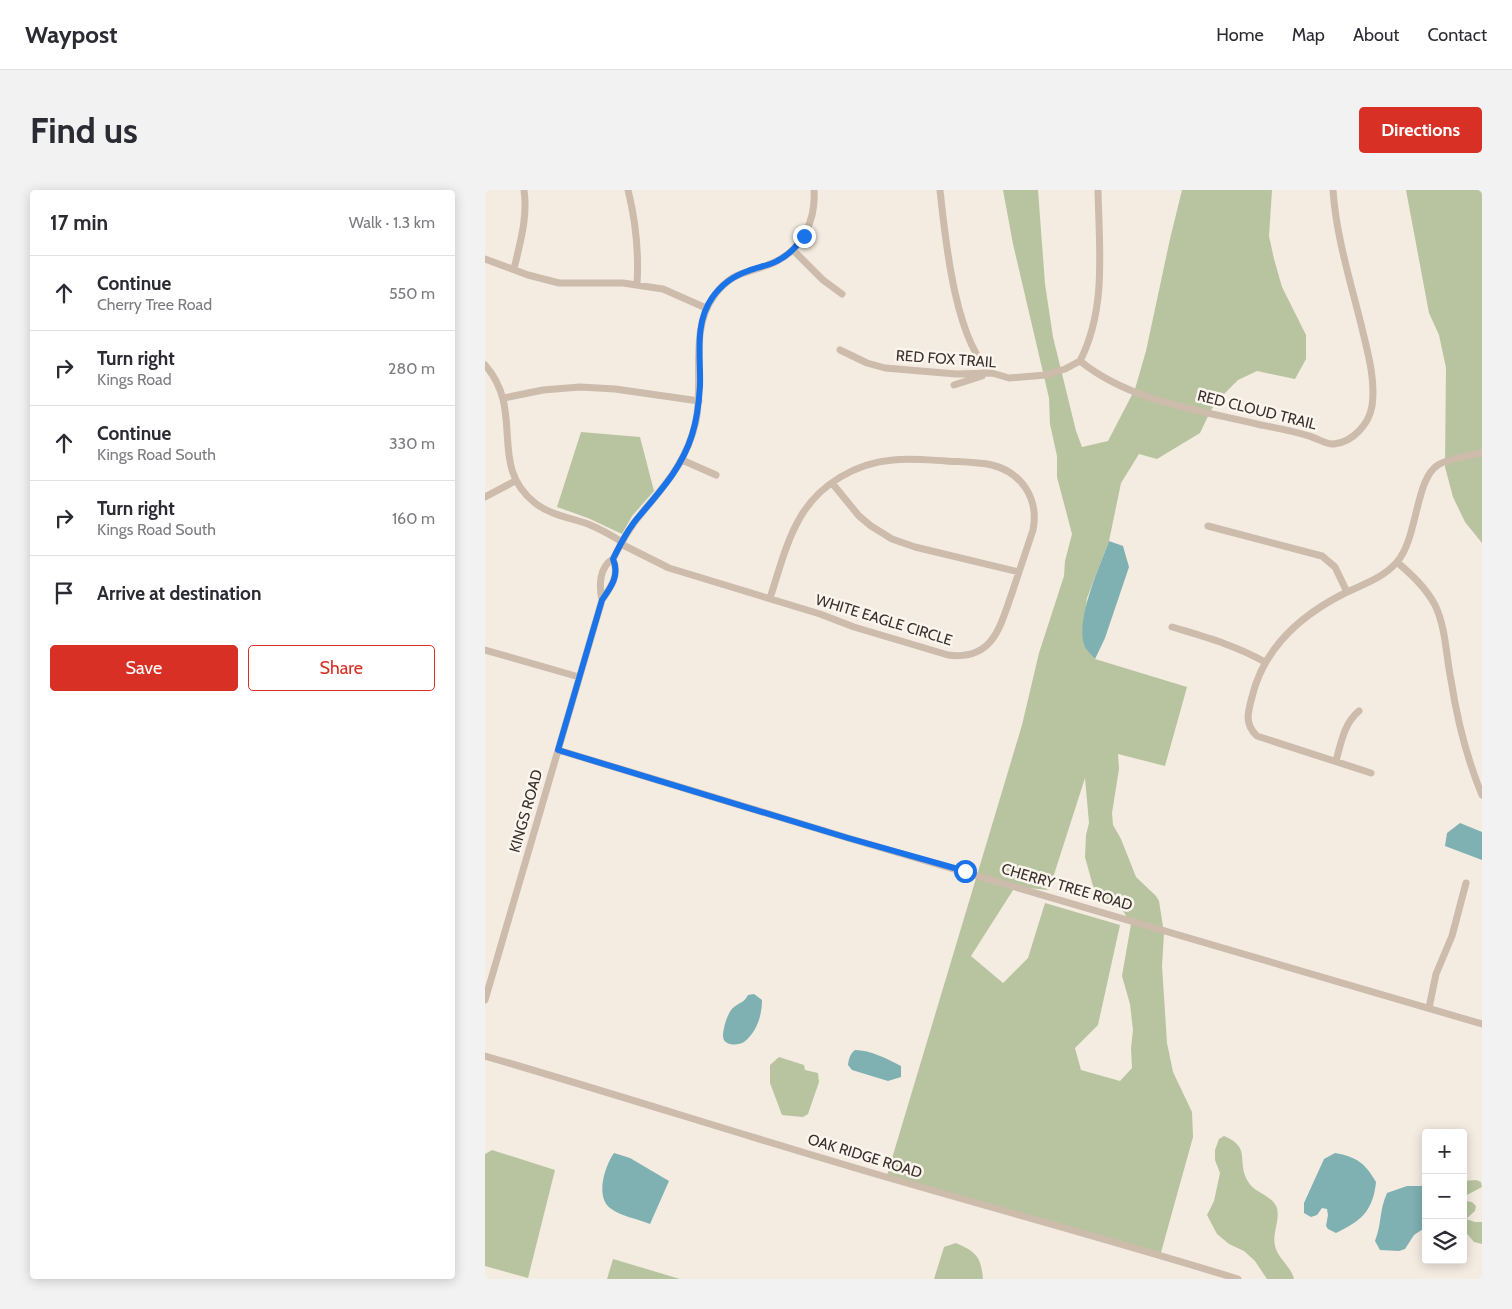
<!DOCTYPE html>
<meta charset="utf-8">
<style>
body{margin:0;font-family:Cabin,sans-serif;background:#f2f2f3;color:#2b2b33}
.controls{position:absolute;right:15px;bottom:15px;display:grid;overflow:hidden;border-radius:5px;box-shadow:0 2px 12px #0003}
.controls button{width:45px;height:45px;display:grid;place-items:center;padding:0;border:0;border-bottom:1px solid #e1e1e2;background:#fff;color:#2b2b33;font:25px sans-serif}
.stop{position:absolute;width:15px;height:15px;margin:-11px;border:4px solid #1a73e8;border-radius:50%;background:#fff}
.stop.end{background:#1a73e8;border-color:#fff;box-shadow:0 1px 5px #0008}
.list{margin:0;padding:0;list-style:none}
h2{display:flex;justify-content:space-between;align-items:center;height:65px;margin:0;padding:0 20px;font-size:21px}
h2 small{font-size:16px;font-weight:400;color:#7c7c81}
.list li{display:grid;grid-template-columns:32px 1fr auto;gap:15px;align-items:center;box-sizing:border-box;height:75px;padding:0 20px;border-top:1px solid #e1e1e2}
.list b{display:block;font-size:19px;white-space:nowrap}
.list p{margin:0;font-size:16px;white-space:nowrap;color:#7c7c81}
.list em{font-size:16px;font-style:normal;color:#7c7c81}
.actions{display:flex;gap:10px;padding:15px 20px}
.actions a{flex:1;padding:11px 0;border:1px solid #d93025;border-radius:5px;text-align:center;font-size:18px;color:#d93025}
.actions .main{background:#d93025;color:#fff}
.icon{flex:none;width:28px;height:28px;fill:none;stroke:currentColor;stroke-width:2;stroke-linecap:round;stroke-linejoin:round}
.map{position:relative;flex:none;width:997px;height:1089px;overflow:hidden;border-radius:5px}
header{display:flex;align-items:center;gap:30px;box-sizing:border-box;height:70px;padding:0 25px;background:#fff;border-bottom:1px solid #e1e1e2}
header strong{font-size:24px}
nav{display:flex;gap:28px;margin-inline-start:auto;font-size:18px}
.intro{display:flex;align-items:center;justify-content:space-between;box-sizing:border-box;height:120px;padding:0 30px}
h1{margin:0;font-size:35px}
.button{padding:12px 22px;border-radius:5px;background:#d93025;color:#fff;font-size:18px;font-weight:700}
main{display:flex;gap:30px;padding:0 30px}
aside{flex:1;background:#fff;border-radius:5px;box-shadow:0 2px 12px #0003}
.map>svg:first-child{display:block}
</style>
<header>
<strong>Waypost</strong>
<nav><a>Home</a><a>Map</a><a>About</a><a>Contact</a></nav>
</header>
<div class="intro"><h1>Find us</h1><a class="button">Directions</a></div>
<main>
<aside>
<h2>17 min<small>Walk · 1.3 km</small></h2>
<ul class="list">
<li><svg class="icon" aria-label="ahead" viewBox="0 0 24 24"><path d="M12 20V5M6 11l6-6 6 6"/></svg><div><b>Continue</b><p>Cherry Tree Road</p></div><em>550 m</em></li>
<li><svg class="icon" aria-label="right" viewBox="0 0 24 24"><path d="M7 20v-9h11M14 6l5 5-5 5"/></svg><div><b>Turn right</b><p>Kings Road</p></div><em>280 m</em></li>
<li><svg class="icon" aria-label="ahead" viewBox="0 0 24 24"><path d="M12 20V5M6 11l6-6 6 6"/></svg><div><b>Continue</b><p>Kings Road South</p></div><em>330 m</em></li>
<li><svg class="icon" aria-label="right" viewBox="0 0 24 24"><path d="M7 20v-9h11M14 6l5 5-5 5"/></svg><div><b>Turn right</b><p>Kings Road South</p></div><em>160 m</em></li>
<li><svg class="icon" aria-label="arrive" viewBox="0 0 24 24"><path d="M6 21V4h12l-3 4 3 4H6"/></svg><div><b>Arrive at destination</b></div></li>
</ul>
<div class="actions"><a class="main">Save</a><a>Share</a></div>
</aside>
<div class="map">
<svg width="997" height="1089" viewBox="0 0 997 1089">
<rect width="100%" height="100%" fill="#f4ebe1"/>
<!-- green -->
<path fill="#b8c4a0" fill-rule="evenodd" d="M518,0H553L560,94L568,147L591,241L597,257L623,251L650,199L661,161L685,49L697,0H787L784,46L789,69L797,97L821,145V169L810,189L772,181L753,190L737,206L726,220L715,243L672,269L654,264L636,293L624,351L602,408L598,446L601,457L610,469L702,497L680,576L633,564L634,579L627,623L628,635L636,649L651,687L671,706L674,711L679,743L677,776L682,853L688,882L707,922L708,947L675,1066L402,985L537,535L554,463L579,386L580,371L587,344L572,287V266L565,234L564,208L528,54ZM600,588L604,633L601,645L600,667L608,696L615,708L638,721L646,734L637,786L645,814L648,840L646,858L647,878L635,891L596,880L590,858L613,835L635,735L560,713L543,768L518,793L486,766L530,697L564,700Z
M921,0H997V353L980,332L968,307L960,277L961,178L954,145L944,123Z
M96,242L155,247L169,301L147,326L137,344L103,328L72,317Z
M294,867L319,875L320,880L333,883L334,892L323,924L318,927L297,925L285,893V875Z
M739,946C768,958 750,972 764,993C770,1003 787,1005 792,1018C795,1031 787,1044 790,1056C793,1069 806,1076 809,1089H782L770,1071L759,1061L744,1054L732,1044L722,1025L729,1011L735,983L730,970V960L734,949Z
M7,960L70,980L43,1088L0,1076V964Z
M991,990L996,992L997,997L980,1006V1011L987,1012L991,1016L990,1021L981,1029L990,1032H997V1054L989,1052L978,1039V991Z
M471,1053C491,1062 496,1066 498,1089H449L459,1057Z
M128,1069L195,1089H122Z"/>
<!-- water -->
<path fill="#7fb0b2" d="M624,351L638,356L644,377L620,448L610,469C607,465 602,461 600,457C589,432 615,376 624,351Z
M975,633L997,642V670L960,656L962,643Z
M269,804L277,810C277,825 272,842 259,852C253,856 238,856 238,846C238,838 243,821 249,817C255,812 259,813 263,805Z
M370,860C386,860 402,869 416,876V887L403,891L367,880L363,875C364,868 365,864 370,860Z
M129,963L145,968L184,991L165,1034C153,1029 135,1026 125,1018C110,1006 120,976 129,963Z
M850,963C872,967 880,973 891,992C888,1021 876,1031 851,1043L843,1039L841,1036L843,1025L842,1019L837,1018L832,1025L826,1027L819,1023V1013L839,969Z
M922,996H937L941,1000V1037L929,1045L920,1059L914,1061L895,1060L890,1051C897,1033 894,1021 902,1003Z"/>
<g fill="none" stroke-linecap="round" stroke-linejoin="round">
<!-- minor -->
<path stroke="#cdbbac" stroke-width="7" d="M143,0C151,32 154,61 152,94
M455,0C460,46 470,154 507,183
M308,60L338,90L357,104
M0,69L43,85L74,93H138L178,99L221,118
M29,79C35,53 43,27 39,0
M355,160L382,173L400,178L471,184L507,183L524,188L561,185L580,179L595,171
M595,171C646,212 714,220 776,235C792,238 809,241 824,246C832,248 841,255 849,254C868,252 884,234 887,216C891,189 882,160 876,134C865,90 851,45 848,0
M595,171C622,118 614,58 613,0
M0,175C41,221 2,276 50,313C65,325 86,328 103,334C115,339 126,345 137,352
M469,195L497,186
M19,208L58,200L95,197L130,199L214,211
M197,270L231,285
M347,293L374,326L386,336L407,349L430,357L534,382
M0,307L30,291
M723,336L837,366L850,377L862,402
M136,354L184,378L335,424L369,437L463,465C508,471 515,437 527,403C534,382 541,361 548,340C554,310 538,283 507,275C492,272 477,272 461,271C444,270 425,268 408,270C371,273 335,294 316,326C301,351 294,381 285,408
M912,372C927,385 941,398 950,415C961,438 961,466 966,490C972,529 982,569 997,605
M117,410C114,396 114,377 128,369
M687,437C720,447 750,455 780,472
M0,460L94,487
M73,560L363,648L997,834
M851,571C856,553 859,533 874,521
M886,583L772,546C759,534 763,522 767,507C779,457 816,425 860,403C879,394 898,388 912,372C933,348 930,289 953,275C965,268 983,266 997,263
M0,810L117,410C126,397 135,385 128,369C136,353 144,338 156,324C181,294 202,271 211,231C219,191 204,140 229,106C248,79 265,84 290,72C318,59 331,29 329,0
M944,818L951,784L967,746L981,693
M0,866C134,905 267,948 401,987C518,1021 636,1053 753,1089"/>
</g>
<g fill="none" stroke-linecap="round" stroke-linejoin="round">
<!-- route -->
<path stroke="#1a73e8" stroke-width="6" d="M319,46C311,57 304,65 292,71C283,76 272,77 263,81C248,86 236,95 227,108C209,134 216,166 215,196C214,213 212,229 207,245C197,277 177,299 156,324C144,337 136,353 128,369C135,385 126,397 117,410L73,560L363,648L480,681"/>
</g>
<g text-anchor="middle" dominant-baseline="central" stroke-width="5" stroke-linejoin="round" paint-order="stroke">
<!-- street labels -->
<g font-size="15" fill="#3b302b" stroke="#fbf5ee">
<text transform="translate(461 169) rotate(4)">RED FOX TRAIL</text>
<text transform="translate(772 220) rotate(14)">RED CLOUD TRAIL</text>
<text transform="translate(399 430) rotate(17)">WHITE EAGLE CIRCLE</text>
<text transform="translate(41 621) rotate(-74)">KINGS ROAD</text>
<text transform="translate(582 697) rotate(16)">CHERRY TREE ROAD</text>
<text transform="translate(380 966) rotate(17)">OAK RIDGE ROAD</text>
</g>
</g>
</svg>
<div class="controls">
<button>+</button>
<button>−</button>
<button><svg class="icon" aria-label="layers" viewBox="0 0 24 24"><path d="M12 4l9 5-9 5-9-5zM3 14l9 5 9-5"/></svg></button>
</div>
<div class="stop" style="left:480px;top:681px"></div>
<div class="stop end" style="left:319px;top:46px"></div>
</div>
</main>
